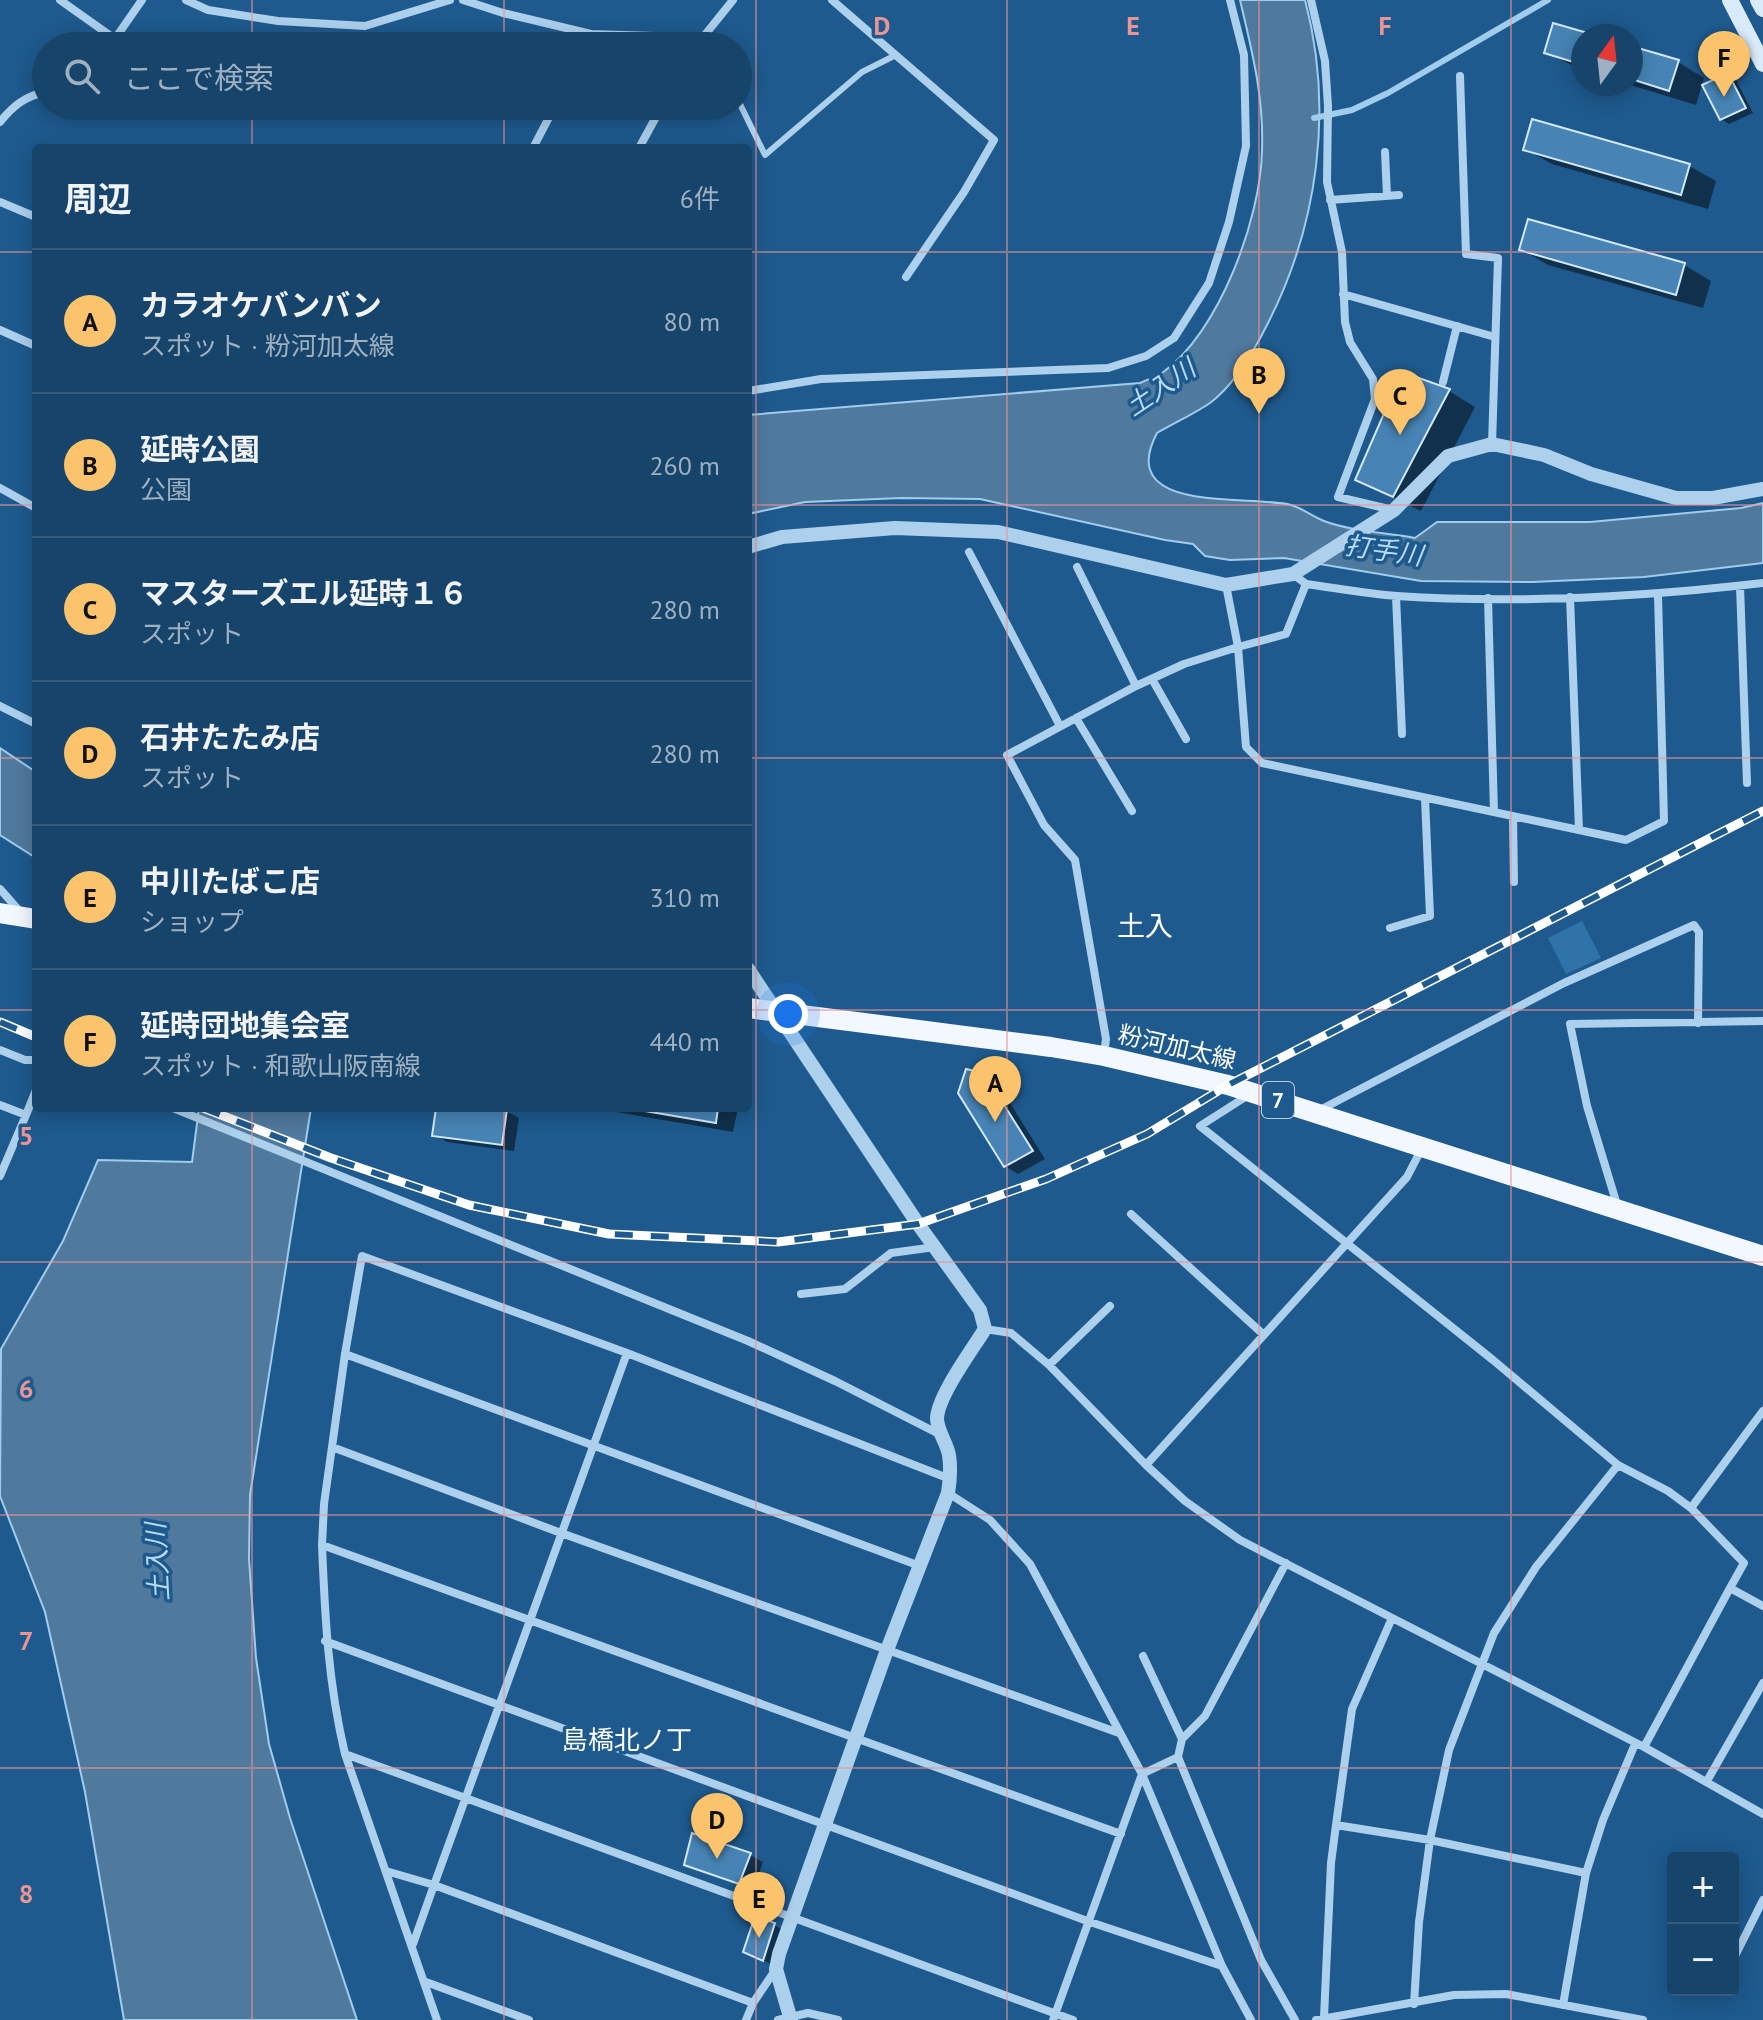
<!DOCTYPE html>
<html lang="ja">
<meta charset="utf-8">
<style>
body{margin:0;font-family:"PT Sans","Noto Sans JP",sans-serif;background:#1f4b70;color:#f1f3f6}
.controls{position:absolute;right:24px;bottom:24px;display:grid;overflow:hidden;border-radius:8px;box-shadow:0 4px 20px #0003}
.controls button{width:72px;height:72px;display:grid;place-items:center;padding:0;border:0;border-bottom:2px solid #355c7e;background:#16446a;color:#f1f3f6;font:40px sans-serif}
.compass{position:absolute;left:1571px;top:24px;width:72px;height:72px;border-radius:50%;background:#16446a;box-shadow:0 4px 20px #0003;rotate:15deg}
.you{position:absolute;left:788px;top:1014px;width:28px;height:28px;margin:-20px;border:6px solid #fff;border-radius:50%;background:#1a73e8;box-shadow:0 0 0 12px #1a73e833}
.badge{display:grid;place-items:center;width:52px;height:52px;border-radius:50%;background:#fbc36c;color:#111;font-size:26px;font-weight:700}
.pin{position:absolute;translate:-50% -66px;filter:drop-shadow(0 2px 4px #0008)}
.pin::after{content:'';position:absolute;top:42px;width:28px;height:24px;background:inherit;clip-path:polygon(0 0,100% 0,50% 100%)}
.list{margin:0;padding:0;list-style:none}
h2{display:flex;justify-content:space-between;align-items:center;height:104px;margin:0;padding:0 32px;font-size:34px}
h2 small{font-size:26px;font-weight:400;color:#9eb0c1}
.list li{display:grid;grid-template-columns:52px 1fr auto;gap:24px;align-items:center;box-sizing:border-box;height:144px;padding:0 32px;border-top:2px solid #355c7e}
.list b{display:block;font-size:30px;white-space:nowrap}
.list p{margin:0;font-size:26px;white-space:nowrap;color:#9eb0c1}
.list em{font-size:26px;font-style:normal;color:#9eb0c1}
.icon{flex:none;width:44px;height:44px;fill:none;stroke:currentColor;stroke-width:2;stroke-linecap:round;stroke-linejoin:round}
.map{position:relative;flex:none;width:1763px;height:2020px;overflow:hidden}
.search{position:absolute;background:#16446a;box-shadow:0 4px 20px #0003;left:32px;top:32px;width:720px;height:88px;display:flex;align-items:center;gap:20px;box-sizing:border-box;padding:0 28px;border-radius:44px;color:#9eb0c1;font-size:30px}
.panel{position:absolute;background:#16446a;box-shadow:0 4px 20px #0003;left:32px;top:144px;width:720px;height:968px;border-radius:8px}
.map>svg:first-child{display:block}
</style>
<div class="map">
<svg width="1763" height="2020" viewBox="0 0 1763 2020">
<rect width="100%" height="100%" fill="#1e5a8e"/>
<!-- green -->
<path fill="#2f73a9" d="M1582,921L1601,958L1566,974L1548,938Z"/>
<!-- water -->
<path fill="#50799e" stroke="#a0ccee" stroke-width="2" d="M1240,0H1305C1334,109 1318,226 1267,325C1254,351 1234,385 1210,403C1194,414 1174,423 1157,433C1114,515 1249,494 1291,505C1302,508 1313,517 1324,521C1350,531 1388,533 1415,538L1437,522H1590L1741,508L1763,503V563L1644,577L1533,582L1421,581L1284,558L1230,560L1205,556L1193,544L1165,540L980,499L901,498L805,502L748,514V415L1140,383C1147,380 1155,377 1162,373C1219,333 1261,218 1262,150C1264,97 1252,51 1240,0Z
M0,748L36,772V858L0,835Z
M199,1108H311L250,1495L249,1559L256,1658L269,1744L290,1818L357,2020H124L85,1792L45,1612L0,1496L1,1349L63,1241L98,1160L192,1162Z"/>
<!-- shadow -->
<path fill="#0007" d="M1554,25L1591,36H1583V71L1546,52Z
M1631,48L1678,62L1704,78L1696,105L1627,84H1631Z
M1728,75L1736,80L1753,113L1729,124L1721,119Z
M1525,149L1689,166L1716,181L1708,209L1552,164Z
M1521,249L1684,265L1711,281L1703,308L1548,265Z
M1403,374L1449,391L1475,407L1421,511L1357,479Z
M984,1074L997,1082L1045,1159L1018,1174L1005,1166Z
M438,1108L506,1111L519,1118L514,1151L447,1142L434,1134Z
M593,1108H738L733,1132Z
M750,1855L763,1862L753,1889L699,1871L686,1864Z
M774,1925L782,1929L771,1964L754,1956Z"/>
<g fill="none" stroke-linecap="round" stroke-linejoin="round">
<!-- stream -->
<path stroke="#a0ccee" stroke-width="6" d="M1314,118L1352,110L1388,93L1548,0"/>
</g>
<!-- building -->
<path fill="#4784b5" stroke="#d2e8f9" stroke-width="2" d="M1553,23L1598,36H1583V65L1544,53Z
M1631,46L1679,60L1669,91L1631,79Z
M1728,73L1746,108L1720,120L1702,85Z
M1532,119L1690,164L1681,195L1523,150Z
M1528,219L1685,263L1676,295L1519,250Z
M1402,372L1450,389L1393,497L1355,480Z
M966,1069L984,1073L1033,1151L1004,1167L958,1093Z
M436,1108L507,1109L502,1145L432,1136Z
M627,1108H718L716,1123Z
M692,1833L751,1853L739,1884L684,1865Z
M755,1916L775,1923L763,1961L743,1952Z"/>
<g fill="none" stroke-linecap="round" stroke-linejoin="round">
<!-- service -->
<path stroke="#add0ed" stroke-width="6" d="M738,100L765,155L862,72L896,55"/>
<!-- minor -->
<path stroke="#add0ed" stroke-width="8" d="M60,0L115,39
M186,0L208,10L278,21L365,26L450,0
M463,0L503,13L591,34L655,36L677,46
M832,0L994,140L964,192L906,277
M1311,0L1325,61L1328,106L1327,182L1342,252L1345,322L1350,342L1373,379L1375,399L1338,497L1393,510
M110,46L142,0
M585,46L591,34
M696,46L733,0
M1460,76L1466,254L1498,258L1492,444
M0,122C13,106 25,96 46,92
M533,148L555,106
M639,148L662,106
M1385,152L1387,196
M1330,200L1399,195
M0,202L36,217
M1343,294L1495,337
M0,330L36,346
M1443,382L1457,326
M748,391L821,379L1108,368L1146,356L1174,338L1209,283L1229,222L1246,146L1244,55L1230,0
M0,488L36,508
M969,552L1060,726
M1077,567L1136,686
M1293,574L1306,584L1286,634L1238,647L1246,747L1262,763L1626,840L1664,821L1658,595
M1306,584C1336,588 1366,594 1397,596C1518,604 1642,597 1763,583
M1740,586L1747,783
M1396,596L1402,734
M1570,597L1579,830
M1488,598L1494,812
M1152,679L1186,739
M0,706L36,724
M1076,718L1132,811
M1513,816L1514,882
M0,889L22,914
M1390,928L1430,916L1425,798
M0,1050L25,1060H36
M1104,1054L1106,1039L1075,860L1044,825L1007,755L1136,686L1184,664L1238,647L1226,585
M1247,1096L1200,1126L1493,1360L1618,1465L1668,1491L1691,1508L1744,1563L1730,1588
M0,1105L26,1115L36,1090
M173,1108L748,1341L835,1381L939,1434
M1318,1111L1564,983L1694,925L1699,932L1698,1023
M0,1176L26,1115
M1618,1208L1587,1106L1570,1024L1763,1021
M1131,1214L1264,1335
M801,1294L845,1289L891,1253L935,1247
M985,1329L1011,1333L1049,1365L1146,1465L1185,1501L1240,1540L1644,1747L1763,1814
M627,1353L362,1256L345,1354L920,1566
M345,1354L324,1504L322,1545L1121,1834
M1049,1365L1110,1306
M332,1447L561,1533L1119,1733
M1146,1465L1407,1177L1422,1148
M948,1493L990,1520L1030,1564L1142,1774L1222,1966L1251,2020
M1691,1508L1763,1411
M322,1545C325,1618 328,1682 345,1754L1073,2020
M1392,1618L1352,1709L1336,1825L1430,1840L1586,1873
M325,1641L1090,1922L1222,1966
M1182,1739L1205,1716L1286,1563
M1644,1747L1730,1588L1763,1606
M345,1754L437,2020
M1178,1757L1261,1960L1295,2020
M1707,1781L1763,1683
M386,1871L434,1885L413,1944
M1733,1960L1763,1900
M426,1982L529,2020
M753,2003L434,1885L627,1353L950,1479
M1414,2004L1419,1922L1430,1840L1449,1750L1494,1633L1536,1567L1618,1465
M1563,2005L1586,1873L1603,1820L1635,1744
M1324,2017L1331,1863L1336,1825
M746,2020L753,2003L776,1969
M778,2020L808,2013L838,2020
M1053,2020L1142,1774L1178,1757L1182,1739L1143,1656
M1316,2020L1454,1995L1506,1994L1643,2020"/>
<!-- tertiary -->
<path stroke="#add0ed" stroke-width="14" d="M748,547L782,537L895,528L998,532L1226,585L1293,574L1394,510L1448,456L1492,444L1544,455L1591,474L1676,498H1713L1763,489
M748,969L918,1224L980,1310L985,1329C972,1350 937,1397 937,1419C938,1433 947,1443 949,1455C951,1468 950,1481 948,1493L887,1650L779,1954L776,1969L791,2020"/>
<!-- secondary -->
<path stroke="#d9eaf9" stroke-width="16" d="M1730,0L1763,64
M1758,0L1763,9"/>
<!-- primary -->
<path stroke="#f3f8ff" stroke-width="20" d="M0,913L36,919
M748,1008L1051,1047L1104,1056L1228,1085L1763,1256"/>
<defs>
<path id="rail" d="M0,1022L36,1037
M203,1108L331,1158L469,1205L609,1234L778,1242L918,1224L1046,1179L1147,1134L1228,1085L1763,811"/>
</defs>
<!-- rail casing -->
<use href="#rail" stroke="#fff" stroke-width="9"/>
<!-- rail -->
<use href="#rail" stroke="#1e5a8e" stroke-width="6" stroke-dasharray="18" stroke-linecap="butt"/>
</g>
<!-- grid -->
<path fill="none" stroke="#ea9494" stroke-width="2" stroke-opacity="0.55" d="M252,0V46M504,0V46M756,0V2020M1007,0V2020M1259,0V2020M1511,0V2020M252,106V148M504,106V148M0,252H36M748,252H1763M0,505H36M748,505H1763M0,758H36M748,758H1763M0,1010H36M748,1010H1763M252,1108V2020M504,1108V2020M0,1262H1763M0,1515H1763M0,1768H1763"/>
<g text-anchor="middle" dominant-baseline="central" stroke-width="7" stroke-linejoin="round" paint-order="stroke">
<!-- shield labels -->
<rect fill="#1e5a8e" stroke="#bccedd" stroke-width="2" x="1262" y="1082" width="32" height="36" rx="6"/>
<g font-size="22" font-weight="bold" fill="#fff">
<text x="1278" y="1100">7</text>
</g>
<!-- street labels -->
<g font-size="24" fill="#fff" stroke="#1e5a8e">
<text transform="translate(1177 1047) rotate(13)">粉河加太線</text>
</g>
<!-- water labels -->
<g font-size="26" font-style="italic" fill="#b9daf4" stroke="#1e5a8e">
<text transform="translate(1160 387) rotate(-34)">土入川</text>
<text transform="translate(1384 550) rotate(8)">打手川</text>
<text transform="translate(157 1562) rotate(-93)">土入川</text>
</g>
<!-- neighbourhood labels -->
<g font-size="26" fill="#fff" stroke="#1e5a8e">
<text x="627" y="1739">島橋北ノ丁</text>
</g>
<!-- quarter labels -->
<g font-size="28" fill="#fff" stroke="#1e5a8e">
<text x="1145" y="925">土入</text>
</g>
</g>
<g font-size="26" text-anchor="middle" font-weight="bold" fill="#ea9494" stroke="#1e5a8e" stroke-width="7" stroke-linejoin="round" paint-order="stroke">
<text x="882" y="35">D</text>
<text x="1133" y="35">E</text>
<text x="1385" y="35">F</text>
<text x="26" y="1145">5</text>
<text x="26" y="1398">6</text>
<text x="26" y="1650">7</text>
<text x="26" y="1903">8</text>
</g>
</svg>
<div class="controls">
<button>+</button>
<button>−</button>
</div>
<svg class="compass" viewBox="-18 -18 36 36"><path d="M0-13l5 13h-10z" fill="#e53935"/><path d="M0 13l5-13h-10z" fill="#9eb0c1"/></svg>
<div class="you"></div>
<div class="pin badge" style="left:995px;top:1122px">A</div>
<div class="pin badge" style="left:1259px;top:414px">B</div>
<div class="pin badge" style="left:1400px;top:435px">C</div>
<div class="pin badge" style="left:717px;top:1859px">D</div>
<div class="pin badge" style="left:759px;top:1938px">E</div>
<div class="pin badge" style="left:1724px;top:97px">F</div>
<div class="search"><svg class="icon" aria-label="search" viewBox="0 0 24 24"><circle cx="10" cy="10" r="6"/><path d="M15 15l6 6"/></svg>ここで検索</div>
<section class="panel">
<h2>周辺<small>6件</small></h2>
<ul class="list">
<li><span class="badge">A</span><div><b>カラオケバンバン</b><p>スポット · 粉河加太線</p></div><em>80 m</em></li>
<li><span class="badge">B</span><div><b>延時公園</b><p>公園</p></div><em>260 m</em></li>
<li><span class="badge">C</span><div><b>マスターズエル延時１６</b><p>スポット</p></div><em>280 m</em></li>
<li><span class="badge">D</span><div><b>石井たたみ店</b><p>スポット</p></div><em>280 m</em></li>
<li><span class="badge">E</span><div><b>中川たばこ店</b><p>ショップ</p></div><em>310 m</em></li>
<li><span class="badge">F</span><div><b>延時団地集会室</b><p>スポット · 和歌山阪南線</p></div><em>440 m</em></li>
</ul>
</section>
</div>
